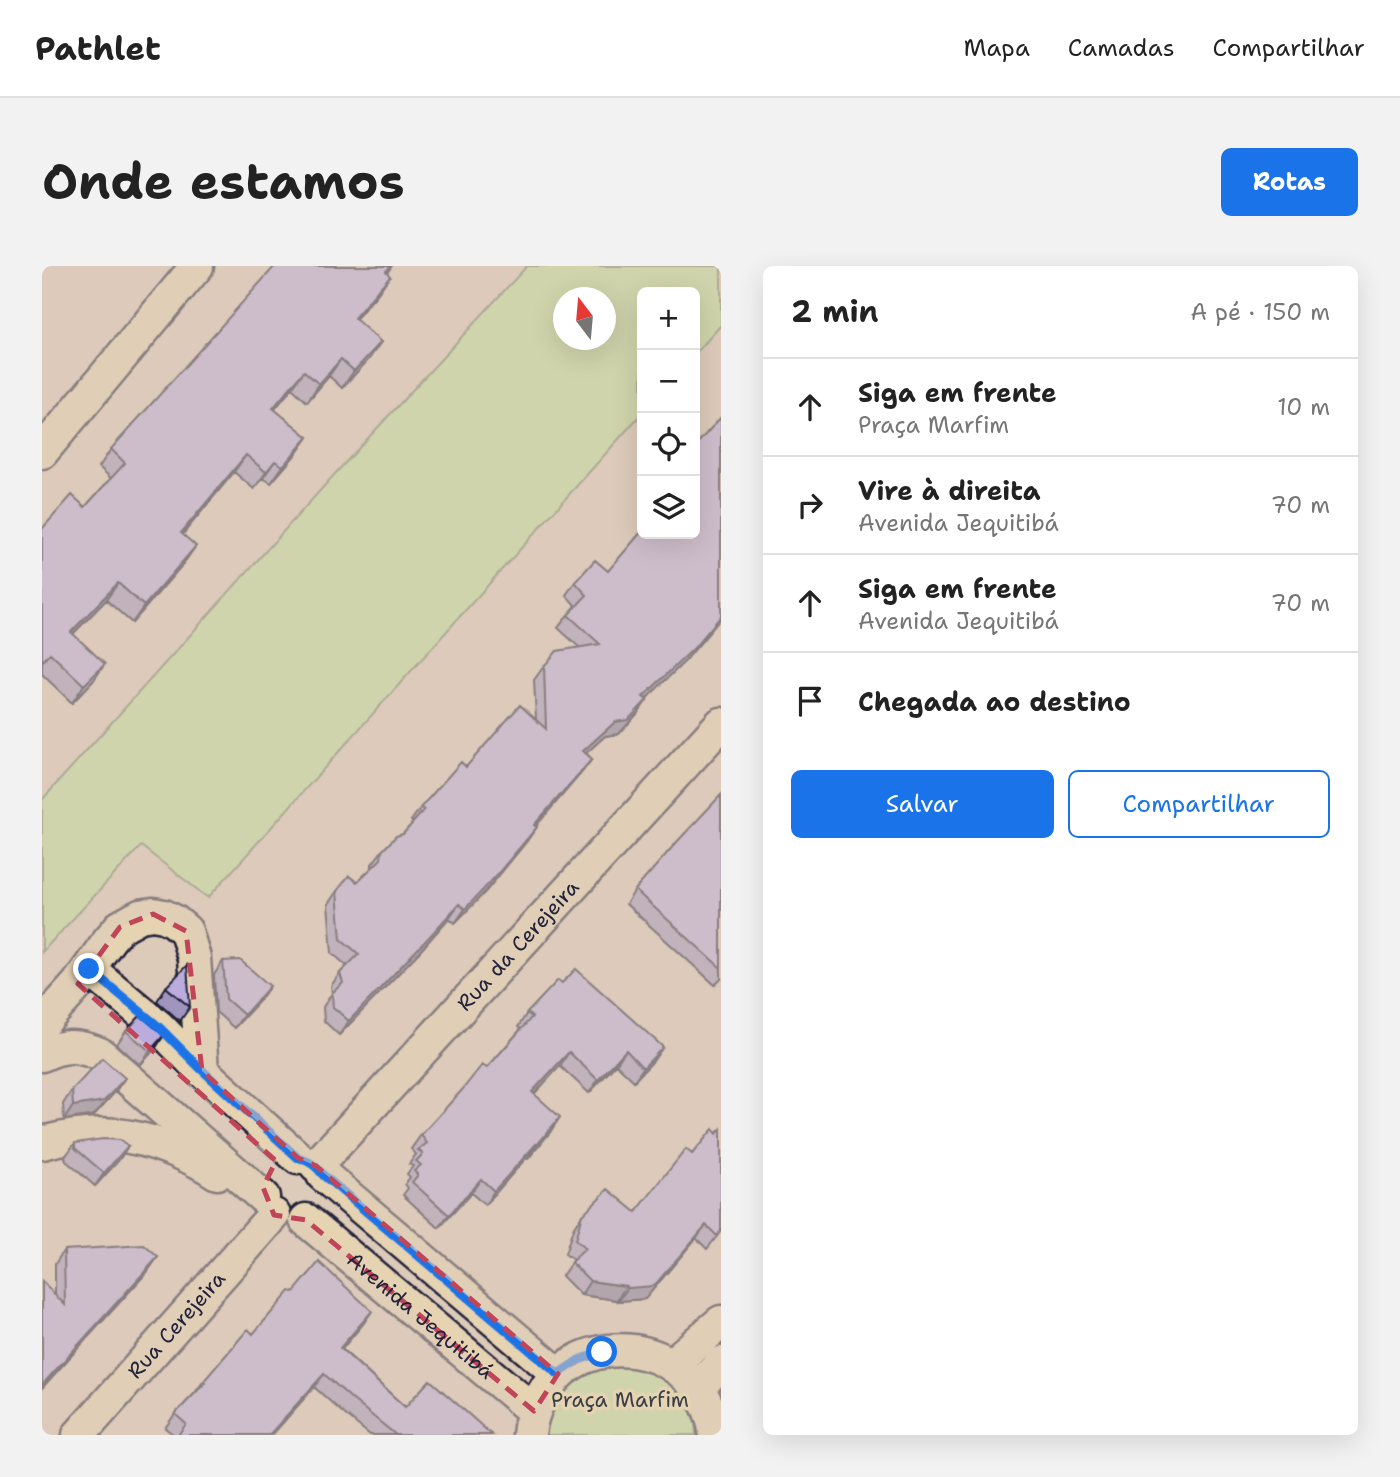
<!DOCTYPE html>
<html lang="pt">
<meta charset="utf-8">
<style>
body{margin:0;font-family:"Shantell Sans",sans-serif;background:#f2f2f2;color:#222}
.controls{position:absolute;right:21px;top:21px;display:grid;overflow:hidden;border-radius:10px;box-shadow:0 7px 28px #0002}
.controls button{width:63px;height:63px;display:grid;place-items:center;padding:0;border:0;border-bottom:2px solid #e0e0e0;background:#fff;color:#222;font:35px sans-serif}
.compass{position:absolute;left:511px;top:21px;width:63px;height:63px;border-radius:50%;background:#fff;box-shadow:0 7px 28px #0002;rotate:344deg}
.stop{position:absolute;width:21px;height:21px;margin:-16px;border:5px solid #1a73e8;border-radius:50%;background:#fff}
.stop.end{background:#1a73e8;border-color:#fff;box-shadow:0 2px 7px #0008}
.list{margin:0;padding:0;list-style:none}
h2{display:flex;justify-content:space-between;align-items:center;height:91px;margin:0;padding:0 28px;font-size:30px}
h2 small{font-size:23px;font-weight:400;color:#767676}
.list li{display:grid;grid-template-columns:46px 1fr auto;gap:21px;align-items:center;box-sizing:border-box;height:98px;padding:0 28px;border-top:2px solid #e0e0e0}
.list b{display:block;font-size:26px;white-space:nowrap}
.list p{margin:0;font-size:23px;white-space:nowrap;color:#767676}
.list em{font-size:23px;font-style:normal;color:#767676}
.actions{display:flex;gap:14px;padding:21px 28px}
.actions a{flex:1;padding:16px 0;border:2px solid #1a73e8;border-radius:10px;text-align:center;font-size:24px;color:#1a73e8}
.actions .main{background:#1a73e8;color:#fff}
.icon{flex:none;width:38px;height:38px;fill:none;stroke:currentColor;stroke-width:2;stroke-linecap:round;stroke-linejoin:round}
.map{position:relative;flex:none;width:679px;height:1169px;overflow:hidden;border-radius:10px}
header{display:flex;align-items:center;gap:42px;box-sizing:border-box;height:98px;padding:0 35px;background:#fff;border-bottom:2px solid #e0e0e0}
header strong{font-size:33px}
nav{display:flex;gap:38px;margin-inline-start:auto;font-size:24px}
.intro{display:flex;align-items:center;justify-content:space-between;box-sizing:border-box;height:168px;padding:0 42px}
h1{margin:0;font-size:49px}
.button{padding:18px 32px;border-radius:10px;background:#1a73e8;color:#fff;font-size:24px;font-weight:700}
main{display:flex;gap:42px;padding:0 42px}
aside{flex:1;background:#fff;border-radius:10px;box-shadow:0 7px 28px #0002}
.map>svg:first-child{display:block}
</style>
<header>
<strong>Pathlet</strong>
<nav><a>Mapa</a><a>Camadas</a><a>Compartilhar</a></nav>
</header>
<div class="intro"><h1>Onde estamos</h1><a class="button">Rotas</a></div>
<main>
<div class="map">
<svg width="679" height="1169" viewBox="0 0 679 1169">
<rect width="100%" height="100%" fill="#ddcbba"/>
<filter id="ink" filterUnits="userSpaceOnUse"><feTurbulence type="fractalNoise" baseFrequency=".0143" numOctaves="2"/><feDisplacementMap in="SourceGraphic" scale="14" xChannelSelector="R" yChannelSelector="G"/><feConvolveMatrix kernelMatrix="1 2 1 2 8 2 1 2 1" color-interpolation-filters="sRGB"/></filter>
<g filter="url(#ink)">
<!-- green -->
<path fill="#bee19b" stroke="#70826b" stroke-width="2" fill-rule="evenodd" d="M485,0H679V59L653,88V26H600V147L166,632L99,580L0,686V534L292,209ZM522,32H564V74H522Z
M585,1100C592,1101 600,1103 607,1105C632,1114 654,1142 654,1169H503C506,1138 530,1106 562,1101C570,1100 578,1100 585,1100Z"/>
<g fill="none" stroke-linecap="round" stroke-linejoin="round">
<defs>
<g id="minor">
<path d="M0,186L155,0"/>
<path d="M47,703L116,760L160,805L256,892"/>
<path d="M0,758L36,718L67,674L78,661L98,650L111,648L122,650L132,655L144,665L152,692L160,805"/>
<path d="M0,789C22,778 36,779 58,788L221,931"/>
<path d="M0,877C50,864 84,865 132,884C148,891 161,897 175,907"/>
<path id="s1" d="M274,900L679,458"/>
<path d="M281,909L516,1108"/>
<path id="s2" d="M264,954L492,1145"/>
<path d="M630,1098L679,1056"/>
<path d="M656,1122L679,1097"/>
<path id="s3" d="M37,1169L232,949"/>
<path d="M487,1169C488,1156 492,1144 498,1133C531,1066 628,1070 662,1133C668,1144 673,1157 673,1169"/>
</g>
</defs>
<!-- minor casing -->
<use href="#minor" stroke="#22223b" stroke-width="37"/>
<!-- minor -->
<use href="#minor" stroke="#e6d3b1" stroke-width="32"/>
</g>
<!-- wall -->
<path fill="#a095bf" stroke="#22223b" stroke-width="2" d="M350,0L345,7L336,27L313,53L327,93L300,122L287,110L265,136L250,122L232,144L266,171L254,188L229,217L221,212L212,223L192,206L141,268L142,297L90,357L64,334L31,368L51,415L30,437L0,408V263L43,241L69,212L57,201L69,183Z
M679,151V352L643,395L603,433L605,434L595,448L577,468L563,470L544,487L550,493L540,506L493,560L485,575L444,625L413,657L407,652L378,685L297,769L282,755L281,741L290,727L289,720L298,707L305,700L290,687L286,638L295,625L315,616L330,602V598L340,585L361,568L371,557L369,555L379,541L424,501L494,453L492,414L502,400L537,381L516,362L526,349L534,340L524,329L533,316L566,305L653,268Z
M679,529V713L673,719L584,638L593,624Z
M181,695L218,734L192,762L174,746L172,709Z
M124,721L148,741L138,755L115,735Z
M485,747L611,795L592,815L574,798L547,827L518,800L492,828L509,865L486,893L484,892L443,939L429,927L397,962L361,929L366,922L363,918L368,911L365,908L371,900L367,898L374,888L369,883L379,869L445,802L479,763L476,761Z
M84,765L122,769L113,783L98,799L75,778Z
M30,824L73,826L52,849L22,854L21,838Z
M679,863V965L665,983L654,972L603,1033L576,1035L575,1034L539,1029L520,1010L531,994L523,988L531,963L540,949L594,946L650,888Z
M33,877L86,880L77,894L53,920L24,895L23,891Z
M22,984L106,1005L0,1122L13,1029V998Z
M252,1026L330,1045L321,1058L300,1083L363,1141L450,1169H328L301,1147L272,1121L230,1169H132L123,1162L133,1148L152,1128L161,1116L211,1068Z"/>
<!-- shaded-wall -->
<path fill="#82799b" stroke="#22223b" stroke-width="2" d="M348,10L336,27L300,69L312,52Z
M339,76L327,93L300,122L312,105Z
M299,93L287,110L265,136L277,118Z
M262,105L250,122L219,160L231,142Z
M266,171L254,188L229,217L241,200Z
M204,189L192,206L127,284L139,267Z
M233,195L221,212L212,223L224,206Z
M154,280L142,297L90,357L102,340Z
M76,317L64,334L16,383L29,366Z
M679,350V352L643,395L592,445L601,431Z
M63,398L51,415L30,437L42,419Z
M605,434L595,448L577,468L563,470L531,499L541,485L573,456Z
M550,493L540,506L483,573L492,559Z
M495,561L485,575L444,625L413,657L423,643Z
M417,638L407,652L378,685L297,769L307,755Z
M228,720L218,734L192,762L202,749Z
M122,769L113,783L98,799L108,785Z
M621,781L611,795L592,815L601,802Z
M584,784L574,798L547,827L556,814Z
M527,786L518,800L481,840L490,826Z
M83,812L73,826L52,849L22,854L31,840Z
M518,851L509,865L486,893L495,879Z
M494,878L484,892L443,939L452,925Z
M86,880L77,894L53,920L62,907Z
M439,913L429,927L397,962L407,949Z
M664,959L654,972L603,1033L576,1035L586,1022Z
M116,991L106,1005L0,1122V1119Z
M548,1015L584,1020L575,1034L539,1029Z
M330,1045L321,1058L289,1095L298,1082Z
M282,1108L272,1121L230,1169H227Z"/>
<!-- building -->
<path fill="#baadde" stroke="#22223b" stroke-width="2" d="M233,0H349L344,5L348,10L312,52L339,76L312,105L299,93L277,118L262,105L231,142L266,171L241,200L233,195L224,206L204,189L139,267L154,280L102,340L76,317L29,366L63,398L42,419L8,387L0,396V263L30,229L43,241L83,197L69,183Z
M679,151V350L652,382L601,431L605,434L586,454L573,456L541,485L550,493L492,559L495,561L453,611L423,643L417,638L387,671L307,755L291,741L290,727L301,717L298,707L317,688L299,673L295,625L307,610L315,616L339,593L340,585L354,570L361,568L382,544L379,541L419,496L424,501L478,439L504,463L502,400L515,385L558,378L526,349L545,329L533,316L553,294L566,305L600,265V268H653V180Z
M679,529V702L593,624L633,578Z
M198,694L228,720L202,749L184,733L181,695Z
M145,699L148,741L124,721Z
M534,703L621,781L601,802L584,784L556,814L527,786L490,826L518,851L495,879L494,878L452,925L439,913L407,949L370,916L376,909L372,905L379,899L374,895L381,888L376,884L385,877L379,869L420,824L440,799L445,802L490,751L485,747L516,714L520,717Z
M99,749L122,769L108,785L84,765Z
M60,792L83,812L62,835L31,840L30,824Z
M671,863L675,868L679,863V964L675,970L664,959L612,1020L586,1022L584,1020L548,1015L529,996L543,983L533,974L540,949L566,923L594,946L644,883L650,888Z
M61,873L78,874L86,880L62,907L33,882V877Z
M102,979L116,991L0,1119V1015L23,1039L22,984Z
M277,996L330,1045L298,1082L363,1141L388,1114L450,1169H354L311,1134L282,1108L227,1169H136L144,1158L133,1148L163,1117L161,1116L206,1063L211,1068L248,1025L252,1026Z"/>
</g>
<g fill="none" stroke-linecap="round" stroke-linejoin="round" filter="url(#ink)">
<!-- route -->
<path stroke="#1a73e8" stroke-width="9" d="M47,703L116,760L160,804L256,892C267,895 273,899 281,909L516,1108L537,1094L560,1086"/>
</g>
<!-- marked area -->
<path d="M0 0H679V1169H0ZM111,648L144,665L160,805L256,892L274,900L516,1108L492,1145L264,954L232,949L221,921L234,895L36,718L78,661Z" fill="#ddcbba" fill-opacity=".55" fill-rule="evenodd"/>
<path fill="none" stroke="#c04558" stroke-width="5" stroke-dasharray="14 9" stroke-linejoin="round" d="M111,648L144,665L160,805L256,892L274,900L516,1108L492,1145L264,954L232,949L221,921L234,895L36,718L78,661Z"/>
<g text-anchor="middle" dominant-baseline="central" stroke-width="7" stroke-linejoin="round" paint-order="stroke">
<!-- street labels -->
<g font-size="21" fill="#22223b" stroke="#e6d3b1">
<text stroke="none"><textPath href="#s1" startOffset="299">Rua da Cerejeira</textPath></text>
<text stroke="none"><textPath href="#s2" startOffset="149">Avenida Jequitibá</textPath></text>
<text stroke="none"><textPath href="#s3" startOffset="147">Rua Cerejeira</textPath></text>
</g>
<!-- park labels -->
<g font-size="21" fill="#393f49" stroke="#e6d3b1">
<text x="578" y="1134">Praça Marfim</text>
</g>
</g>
</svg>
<div class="controls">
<button>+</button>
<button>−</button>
<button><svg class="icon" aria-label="locate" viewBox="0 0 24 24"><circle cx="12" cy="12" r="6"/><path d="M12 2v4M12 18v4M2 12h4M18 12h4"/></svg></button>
<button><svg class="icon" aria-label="layers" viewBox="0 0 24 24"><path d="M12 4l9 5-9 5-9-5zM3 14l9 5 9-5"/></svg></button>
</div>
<svg class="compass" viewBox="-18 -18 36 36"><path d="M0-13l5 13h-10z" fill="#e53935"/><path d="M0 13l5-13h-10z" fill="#767676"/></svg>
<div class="stop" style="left:560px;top:1086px"></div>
<div class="stop end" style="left:47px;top:703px"></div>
</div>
<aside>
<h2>2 min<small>A pé · 150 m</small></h2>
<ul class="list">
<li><svg class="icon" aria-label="ahead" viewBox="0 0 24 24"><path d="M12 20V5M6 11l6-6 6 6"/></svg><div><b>Siga em frente</b><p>Praça Marfim</p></div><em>10 m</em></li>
<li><svg class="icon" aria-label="right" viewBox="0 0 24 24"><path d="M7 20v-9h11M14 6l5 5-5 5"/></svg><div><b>Vire à direita</b><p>Avenida Jequitibá</p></div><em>70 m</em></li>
<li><svg class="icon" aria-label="ahead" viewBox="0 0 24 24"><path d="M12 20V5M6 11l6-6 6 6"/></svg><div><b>Siga em frente</b><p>Avenida Jequitibá</p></div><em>70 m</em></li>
<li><svg class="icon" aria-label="arrive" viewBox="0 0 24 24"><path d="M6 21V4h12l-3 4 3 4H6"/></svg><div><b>Chegada ao destino</b></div></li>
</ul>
<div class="actions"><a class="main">Salvar</a><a>Compartilhar</a></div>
</aside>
</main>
